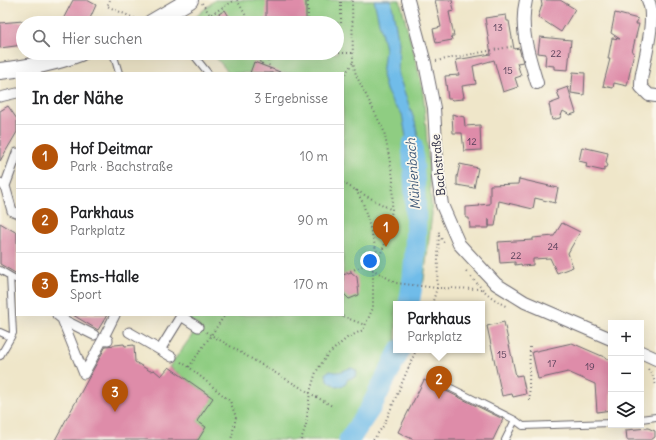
<!DOCTYPE html>
<html lang="de">
<meta charset="utf-8">
<style>
body{margin:0;font-family:Delius,sans-serif;background:#f2f2f2;color:#202124}
.controls{position:absolute;right:12px;bottom:12px;display:grid;overflow:hidden;border-radius:0px;box-shadow:0 4px 16px #0002}
.controls button{width:36px;height:36px;display:grid;place-items:center;padding:0;border:0;border-bottom:1px solid #e0e0e0;background:#fff;color:#202124;font:20px sans-serif}
.you{position:absolute;left:370px;top:261px;width:14px;height:14px;margin:-10px;border:3px solid #fff;border-radius:50%;background:#1a73e8;box-shadow:0 0 0 6px #1a73e833}
.badge{display:grid;place-items:center;width:26px;height:26px;border-radius:50%;background:#b45309;color:#fff;font-size:13px;font-weight:700}
.pin{position:absolute;translate:-50% -33px;filter:drop-shadow(0 1px 2px #0008)}
.pin::after{content:'';position:absolute;top:21px;width:14px;height:12px;background:inherit;clip-path:polygon(0 0,100% 0,50% 100%)}
.popup{position:absolute;left:393px;top:301px;width:92px;height:52px;box-sizing:border-box;display:grid;place-content:center;border-radius:0px;background:#fff;filter:drop-shadow(0 1px 3px #0005);font-size:13px;white-space:nowrap;color:#757577}
.popup b{font-size:15px;color:#202124}
.popup::after{content:'';position:absolute;left:50%;top:100%;margin-left:-8px;border:8px solid transparent;border-top-color:#fff}
.list{margin:0;padding:0;list-style:none}
h2{display:flex;justify-content:space-between;align-items:center;height:52px;margin:0;padding:0 16px;font-size:17px}
h2 small{font-size:13px;font-weight:400;color:#757577}
.list li{display:grid;grid-template-columns:26px 1fr auto;gap:12px;align-items:center;box-sizing:border-box;height:64px;padding:0 16px;border-top:1px solid #e0e0e0}
.list b{display:block;font-size:15px;white-space:nowrap}
.list p{margin:0;font-size:13px;white-space:nowrap;color:#757577}
.list em{font-size:13px;font-style:normal;color:#757577}
.icon{flex:none;width:22px;height:22px;fill:none;stroke:currentColor;stroke-width:2;stroke-linecap:round;stroke-linejoin:round}
.map{position:relative;flex:none;width:656px;height:440px;overflow:hidden}
.search{position:absolute;background:#fff;box-shadow:0 4px 16px #0002;left:16px;top:16px;width:328px;height:44px;display:flex;align-items:center;gap:10px;box-sizing:border-box;padding:0 14px;border-radius:22px;color:#757577;font-size:15px}
.panel{position:absolute;background:#fff;box-shadow:0 4px 16px #0002;left:16px;top:72px;width:328px;height:244px;border-radius:0px}
.map>svg:first-child{display:block}
</style>
<div class="map">
<svg width="656" height="440" viewBox="0 0 656 440">
<rect width="100%" height="100%" fill="#fbf7ec"/>
<filter id="ink" filterUnits="userSpaceOnUse"><feTurbulence type="fractalNoise" baseFrequency=".025" numOctaves="2"/><feDisplacementMap in="SourceGraphic" scale="8" xChannelSelector="R" yChannelSelector="G"/><feConvolveMatrix kernelMatrix="1 2 1 2 8 2 1 2 1" color-interpolation-filters="sRGB"/></filter>
<filter id="wash" filterUnits="userSpaceOnUse"><feTurbulence type="fractalNoise" baseFrequency=".012" numOctaves="4" result="noise"/><feDisplacementMap in="SourceGraphic" scale="16" xChannelSelector="R" yChannelSelector="G"/><feGaussianBlur stdDeviation="0.9" result="paint"/><feColorMatrix in="noise" values="0 0 0 0 0 0 0 0 0 0 0 0 0 0 0 0 0 1.4 0 .05"/><feComposite in="paint" operator="in"/></filter>
<g filter="url(#wash)">
<rect width="100%" height="100%" fill="#efe6c9"/>
<!-- green -->
<path fill="#8fcd82" stroke="#58785e" d="M215,0H400L421,81L424,101L432,214L424,280L416,304H396V350H401L371,422L357,440H198L206,427L197,421L213,398L169,367L199,326L181,315H343V73H229L212,53H337V23H189Z"/>
<!-- water -->
<path fill="#70bce9" stroke="#496f92" d="M374,0H391L399,43L398,74L415,122L418,136L420,173H406L409,154L402,114L393,104L386,90L382,75L385,49Z
M351,368L356,370L357,373L355,377L348,379L344,385L337,387L327,380L326,373C330,369 333,373 338,372C343,372 346,369 351,368Z"/>
<g fill="none" stroke-linecap="round" stroke-linejoin="round">
<!-- river -->
<path stroke="#70bce9" stroke-width="21" d="M409,304C419,251 416,198 412,145
M349,440L371,407L400,350"/>
</g>
<g id="blocks">
<!-- building -->
<path fill="#de8ca9" d="M73,0H87L96,5L88,23H61Z
M266,0H306V23H266Z
M435,0H452L454,11L449,12L454,36H451L452,40L436,43L433,29L441,27Z
M541,0H560L575,9L561,32L538,17L542,5Z
M225,10L233,23H205Z
M615,13L638,19L636,24H639L632,52H634L627,86L614,83L613,88L603,86L610,59H608L612,38L620,39L611,33Z
M506,15L507,21H509L514,49L519,48L523,62L517,63L521,76L515,78L518,87L503,92L494,60L473,66L476,84L462,86L464,97H463V99L452,100L451,99H448L445,76L459,75L456,60L491,54L485,18Z
M23,21V45L0,48V23Z
M540,37L571,40L568,70L554,69V66L545,65L546,54L538,53Z
M254,62L280,72V73H250Z
M573,72L585,73L584,95L571,93Z
M568,87L576,113L570,115L563,111L560,118L552,120L549,104L560,100L557,91Z
M8,106L17,119V132L0,161V111Z
M452,114L464,117L465,126L480,125L481,150L464,151L462,133H453Z
M582,147L608,153L606,162L608,166L604,168V171L586,167L587,163L579,161Z
M460,164L478,168L474,188L457,185V177Z
M519,179L558,188L555,203L535,198L533,209L499,201L495,226H489V219V228H470L469,218H466V207L480,206L479,205L490,204V185L518,184Z
M0,223L17,233V274L0,264Z
M562,223L580,232L568,253L573,267L557,273L550,258L533,259V265L522,266L521,264L515,265V262L500,263L498,242L533,240V238L554,236Z
M351,272L357,277L359,295L349,299L343,293V275Z
M73,315H107L98,330Z
M504,322L516,376L522,375L526,394L513,397L512,394L502,396L487,326Z
M572,343L611,360V410L597,412L595,384L568,372L538,379L532,352Z
M124,344L125,346L134,345L135,362L150,371L154,370L161,376L169,367L213,398L197,421L206,427L198,440H55L106,346Z
M424,380L503,419L493,440H414L398,432Z
M648,428L655,431V437L651,440H627L626,430Z"/>
</g>
</g>
<g filter="url(#ink)">
<use href="#blocks" fill-opacity="0" stroke="#6a676d" stroke-width="1"/>
<g fill="none" stroke-linecap="round" stroke-linejoin="round">
<defs>
<path id="service" d="M113,53L119,73
M192,53L208,73
M0,270L17,280
M0,332L11,337L13,333L10,276
M0,356L11,337
M447,386L515,420L523,426L611,423
M641,419L656,417
M505,440L515,420"/>
<path id="pedestrian" d="M0,97L17,93
M0,183L5,186L12,211L17,213
M5,186L17,153
M57,315L62,319L94,335
M62,319L84,374L103,339L108,340
M129,332L172,357
M103,339L115,315
M160,350L181,316L198,327"/>
<path id="minor" d="M408,0L425,63L434,108L438,178L442,205L459,244L496,284L525,302L611,339
M526,0C519,29 529,56 537,83
M648,0C656,17 646,54 642,74C641,78 641,83 641,87L649,95L656,96
M641,352L656,359"/>
<path id="tertiary" d="M151,23L190,0
M0,71C27,68 54,63 80,53"/>
</defs>
<!-- service casing -->
<use href="#service" stroke="#6a676d" stroke-width="8"/>
<!-- pedestrian casing -->
<use href="#pedestrian" stroke="#6a676d" stroke-width="11"/>
<!-- minor casing -->
<use href="#minor" stroke="#6a676d" stroke-width="14"/>
<!-- tertiary casing -->
<use href="#tertiary" stroke="#6a676d" stroke-width="18"/>
<!-- path -->
<path stroke="#6a676d" stroke-width="2" stroke-dasharray="1 3" stroke-linecap="butt" d="M110,0L107,6L138,20
M237,0L250,23
M202,3L210,15L235,0
M308,23V0
M337,23H341V0
M266,53L271,73
M291,53H353
M436,61L514,46
M262,64L259,63L266,53
M262,64L267,57
M343,77L353,62
M343,183L392,210
M356,190L363,203L378,256
M439,235L445,244
M466,271C479,286 490,299 508,307
M343,274L365,265L396,283L437,288L482,289
M432,304L437,288L439,230
M339,315L365,325
M206,332L332,406
M530,347L529,385L530,400
M181,362L189,367L230,401L236,417L231,440
M189,367L225,315
M648,369L652,374L656,385
M301,440L306,425L310,392L316,372L327,355L347,338L363,330L373,308V270L385,244L392,210L393,178L384,131L356,75L353,62L352,0
M373,440L384,425L416,350"/>
<!-- service -->
<use href="#service" stroke="#fff" stroke-width="6"/>
<!-- pedestrian -->
<use href="#pedestrian" stroke="#fff" stroke-width="9"/>
<!-- minor -->
<use href="#minor" stroke="#fff" stroke-width="12"/>
<!-- tertiary -->
<use href="#tertiary" stroke="#fff" stroke-width="16"/>
</g>
</g>
<g text-anchor="middle" dominant-baseline="central" stroke-width="3.5" stroke-linejoin="round" paint-order="stroke">
<!-- number labels -->
<g font-size="10" fill="#513c56">
<text x="498" y="27">13</text>
<text x="556" y="53">22</text>
<text x="508" y="70">15</text>
<text x="472" y="141">12</text>
<text x="553" y="246">24</text>
<text x="516" y="255">22</text>
<text x="502" y="354">15</text>
<text x="552" y="363">17</text>
<text x="590" y="366">19</text>
</g>
<!-- street labels -->
<g font-size="12" fill="#22223b" stroke="#fbf7ec">
<text transform="translate(438 165) rotate(-95)">Bachstraße</text>
</g>
<!-- water labels -->
<g font-size="13" font-style="italic" fill="#3d5878" stroke="#fbf7ec">
<text transform="translate(413 174) rotate(-94)">Mühlenbach</text>
</g>
</g>
</svg>
<div class="controls">
<button>+</button>
<button>−</button>
<button><svg class="icon" aria-label="layers" viewBox="0 0 24 24"><path d="M12 4l9 5-9 5-9-5zM3 14l9 5 9-5"/></svg></button>
</div>
<div class="you"></div>
<div class="pin badge" style="left:386px;top:247px">1</div>
<div class="pin badge" style="left:439px;top:399px">2</div>
<div class="popup"><b>Parkhaus</b>Parkplatz</div>
<div class="pin badge" style="left:115px;top:412px">3</div>
<div class="search"><svg class="icon" aria-label="search" viewBox="0 0 24 24"><circle cx="10" cy="10" r="6"/><path d="M15 15l6 6"/></svg>Hier suchen</div>
<section class="panel">
<h2>In der Nähe<small>3 Ergebnisse</small></h2>
<ul class="list">
<li><span class="badge">1</span><div><b>Hof Deitmar</b><p>Park · Bachstraße</p></div><em>10 m</em></li>
<li><span class="badge">2</span><div><b>Parkhaus</b><p>Parkplatz</p></div><em>90 m</em></li>
<li><span class="badge">3</span><div><b>Ems-Halle</b><p>Sport</p></div><em>170 m</em></li>
</ul>
</section>
</div>
